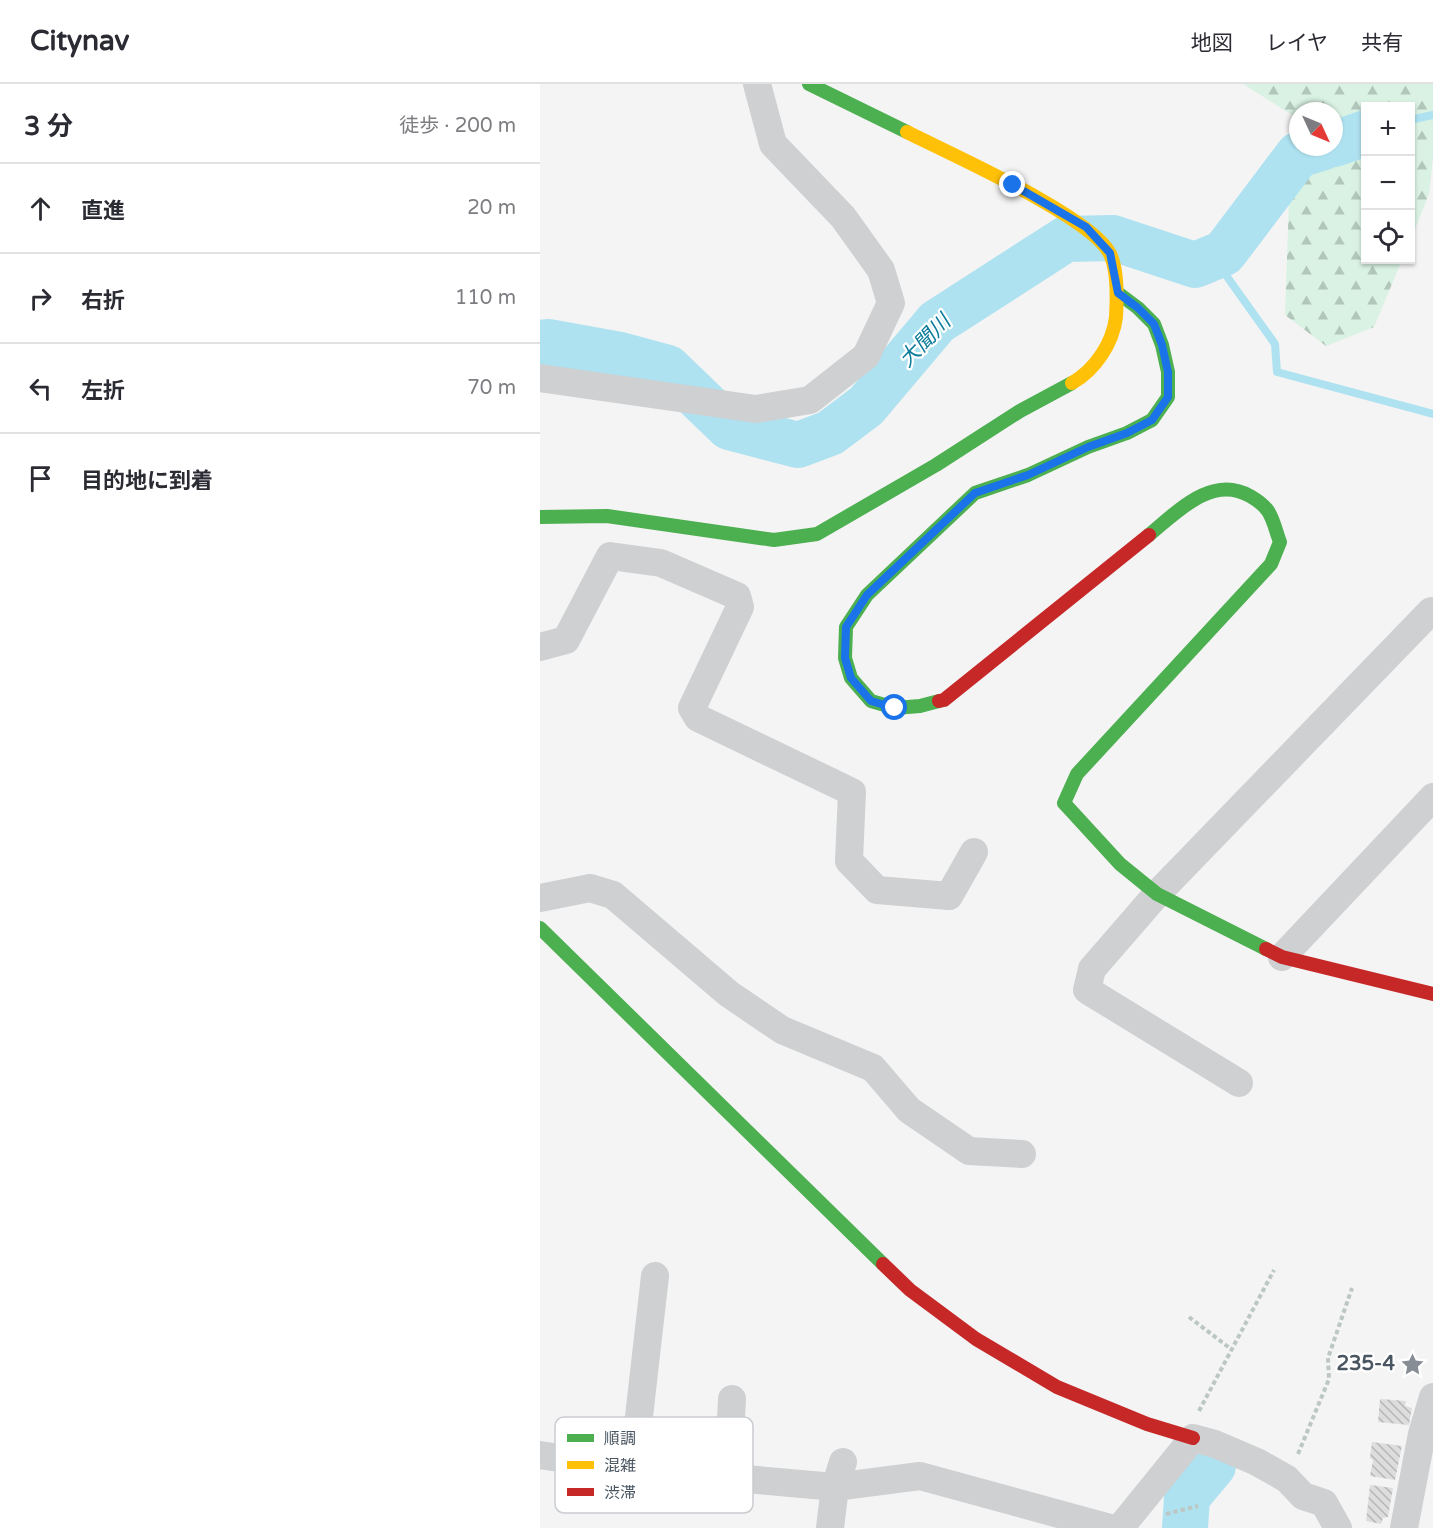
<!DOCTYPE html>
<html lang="ja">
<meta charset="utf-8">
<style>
body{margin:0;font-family:"Varela Round","Noto Sans JP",sans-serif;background:#f2f2f3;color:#2b2b33}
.controls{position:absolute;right:18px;top:18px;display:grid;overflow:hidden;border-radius:0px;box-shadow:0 2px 4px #0004}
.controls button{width:54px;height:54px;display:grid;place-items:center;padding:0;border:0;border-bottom:2px solid #e1e1e2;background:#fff;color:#2b2b33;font:30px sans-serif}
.compass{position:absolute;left:749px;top:18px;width:54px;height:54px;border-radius:50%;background:#fff;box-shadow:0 2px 4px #0004;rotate:134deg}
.stop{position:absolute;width:18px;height:18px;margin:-14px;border:4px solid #1a73e8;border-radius:50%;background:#fff}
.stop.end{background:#1a73e8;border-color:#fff;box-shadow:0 2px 6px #0008}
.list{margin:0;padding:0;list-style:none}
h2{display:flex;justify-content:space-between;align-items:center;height:78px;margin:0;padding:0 24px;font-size:26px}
h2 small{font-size:20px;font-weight:400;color:#7c7c81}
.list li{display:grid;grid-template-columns:39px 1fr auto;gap:18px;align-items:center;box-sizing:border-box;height:90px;padding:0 24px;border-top:2px solid #e1e1e2}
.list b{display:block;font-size:22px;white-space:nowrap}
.list em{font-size:20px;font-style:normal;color:#7c7c81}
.icon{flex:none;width:33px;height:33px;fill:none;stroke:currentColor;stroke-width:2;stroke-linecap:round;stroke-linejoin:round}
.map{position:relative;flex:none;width:893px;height:1444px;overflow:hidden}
header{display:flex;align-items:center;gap:36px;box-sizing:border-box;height:84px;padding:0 30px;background:#fff;border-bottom:2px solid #e1e1e2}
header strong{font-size:28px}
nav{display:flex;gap:33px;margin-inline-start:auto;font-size:21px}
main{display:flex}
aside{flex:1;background:#fff}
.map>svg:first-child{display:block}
</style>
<header>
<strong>Citynav</strong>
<nav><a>地図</a><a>レイヤ</a><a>共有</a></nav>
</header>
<main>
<aside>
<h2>3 分<small>徒歩 · 200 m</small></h2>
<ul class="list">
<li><svg class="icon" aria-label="ahead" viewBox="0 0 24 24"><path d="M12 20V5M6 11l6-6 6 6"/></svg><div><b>直進</b></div><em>20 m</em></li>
<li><svg class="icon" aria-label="right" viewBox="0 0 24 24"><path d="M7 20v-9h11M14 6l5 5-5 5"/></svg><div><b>右折</b></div><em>110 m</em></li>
<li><svg class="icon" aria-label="left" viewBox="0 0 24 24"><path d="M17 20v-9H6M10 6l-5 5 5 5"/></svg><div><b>左折</b></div><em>70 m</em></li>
<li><svg class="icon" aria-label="arrive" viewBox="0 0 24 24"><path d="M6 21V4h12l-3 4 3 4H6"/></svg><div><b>目的地に到着</b></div></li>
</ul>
</aside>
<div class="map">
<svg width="893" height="1444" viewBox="0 0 893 1444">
<defs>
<pattern id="forest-firs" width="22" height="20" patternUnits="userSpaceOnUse" patternTransform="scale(1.5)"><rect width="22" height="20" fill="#d9f2e3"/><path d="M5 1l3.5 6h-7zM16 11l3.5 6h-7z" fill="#b2c7bb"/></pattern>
<pattern id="building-back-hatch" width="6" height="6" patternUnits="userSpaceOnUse" patternTransform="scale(1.5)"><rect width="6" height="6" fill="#ddddde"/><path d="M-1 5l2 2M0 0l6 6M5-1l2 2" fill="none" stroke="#b5b6b7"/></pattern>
</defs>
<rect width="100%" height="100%" fill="#f4f4f4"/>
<!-- forest -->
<path fill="url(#forest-firs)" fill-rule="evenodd" d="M703,0H893V73L889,110L871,155L870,22H826V176H862L834,243L786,262L745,231L752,31ZM758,27H794V63H758Z"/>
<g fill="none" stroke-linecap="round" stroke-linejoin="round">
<!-- stream -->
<path stroke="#aee2f0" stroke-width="8" d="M870,36L893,31
M673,173L735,260L737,288L893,330"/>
<!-- river -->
<path stroke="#aee2f0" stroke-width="46" d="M794,60L826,49
M0,259L8,258L80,271L128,284L189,343L258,361L290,349L326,322L397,238L526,155L573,154L655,181L684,169L758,71L784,63
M645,1444L647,1413L673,1382"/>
</g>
<!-- building -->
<path fill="url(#building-back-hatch)" d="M840,1315L866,1317L865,1322L872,1324L869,1341L838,1338Z
M832,1358L862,1362L855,1396L830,1392L833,1376L830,1374Z
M830,1401L853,1404L848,1433L843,1434L841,1440L826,1437Z"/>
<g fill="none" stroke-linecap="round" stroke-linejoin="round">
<!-- path -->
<path stroke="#bcc7c4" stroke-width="4" stroke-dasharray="4.5 3" stroke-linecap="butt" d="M649,1233L691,1265
M659,1327L734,1186
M758,1370L789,1295L788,1274L812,1204
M626,1430L658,1422"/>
<!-- street -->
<path stroke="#ced0d2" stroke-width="28" d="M0,294L216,325L270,316L326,272L351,219L341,186L303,133L233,60L217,0
M0,563L26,556L70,472L121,479L197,512L200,523L152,624L158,634L312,708L309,777L337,806L409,812L434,768
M0,814L50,804L73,811L189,910L242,946L333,984L369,1026L429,1067L482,1070
M742,873L893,713
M699,999L547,906L552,885L617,810L891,527L893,528
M0,1371L93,1385L295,1403L380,1392L570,1444
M93,1385L115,1192
M188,1393L192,1315
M290,1444L295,1403L303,1378
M580,1444L653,1354L675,1360L717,1378L747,1395L763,1412L784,1419L798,1444
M864,1444L882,1350L893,1313"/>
<!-- fast -->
<path stroke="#4caf50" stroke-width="14" d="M269,0L367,48
M0,433L67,432L234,456L277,450L396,381L480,327L532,299
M609,451C637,428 672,390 710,412C717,416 724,421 728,427C734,436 736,448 740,458L731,480L537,690L524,719L580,780L617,810L726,865
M399,617L380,622L355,624L331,617L311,594L305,574L306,543L327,511L435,409L488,391L548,363L587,349L612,336L628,313V288L622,261L614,240L598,224L578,209
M0,844L343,1180"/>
<!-- slow -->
<path stroke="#ffc107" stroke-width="14" d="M367,48C408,69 553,133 570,170C578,186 577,216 576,233C573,259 555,286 532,299"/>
<!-- jam -->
<path stroke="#c62828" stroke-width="14" d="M399,617L404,616L609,451
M726,865L742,873L893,910
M343,1180L370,1206L436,1255L517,1303L607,1340L653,1354"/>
</g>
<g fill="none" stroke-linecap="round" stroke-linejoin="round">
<!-- route -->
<path stroke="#1a73e8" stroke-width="8" d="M355,624L331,617L311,594L305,574L306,543L327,511L435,409L488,391L548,363L587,349L612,336L628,313V288L622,261L614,240L598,224L578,209L570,169L546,143L473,101"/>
</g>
<!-- icons -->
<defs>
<symbol id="sight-bare" viewBox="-9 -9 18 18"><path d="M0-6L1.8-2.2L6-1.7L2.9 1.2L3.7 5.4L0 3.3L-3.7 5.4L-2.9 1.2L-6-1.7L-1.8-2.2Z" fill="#868d94" stroke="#fff" stroke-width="2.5" paint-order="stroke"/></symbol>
</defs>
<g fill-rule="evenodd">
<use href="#sight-bare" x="856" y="1264" width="33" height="33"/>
</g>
<g text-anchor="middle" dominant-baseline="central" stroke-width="4.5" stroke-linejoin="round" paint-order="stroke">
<!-- poi labels -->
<g font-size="20" font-weight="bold" fill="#4a5661" stroke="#fff" text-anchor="end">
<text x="855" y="1280">235-4</text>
</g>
<!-- water labels -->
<g font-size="21" font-style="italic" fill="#0c7c9b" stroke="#fff">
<text transform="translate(385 257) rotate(-46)">大聞川</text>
</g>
</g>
<!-- legend -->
<rect x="15" y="1333" width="198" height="96" rx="9" fill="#fff" stroke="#c9ccd0" stroke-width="1.5"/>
<rect x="27" y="1350" width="27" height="8" fill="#4caf50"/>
<rect x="27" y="1377" width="27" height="8" fill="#ffc107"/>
<rect x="27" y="1404" width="27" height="8" fill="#c62828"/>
<g font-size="16" fill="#4a5661">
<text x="64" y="1360">順調</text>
<text x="64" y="1387">混雑</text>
<text x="64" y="1414">渋滞</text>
</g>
</svg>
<div class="controls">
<button>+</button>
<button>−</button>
<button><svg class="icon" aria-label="locate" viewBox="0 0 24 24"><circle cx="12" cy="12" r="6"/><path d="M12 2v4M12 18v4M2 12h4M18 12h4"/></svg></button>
</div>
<svg class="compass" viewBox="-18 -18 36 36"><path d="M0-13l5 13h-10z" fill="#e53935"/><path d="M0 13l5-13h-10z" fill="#7c7c81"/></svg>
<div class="stop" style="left:355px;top:624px"></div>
<div class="stop end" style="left:473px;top:101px"></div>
</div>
</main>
